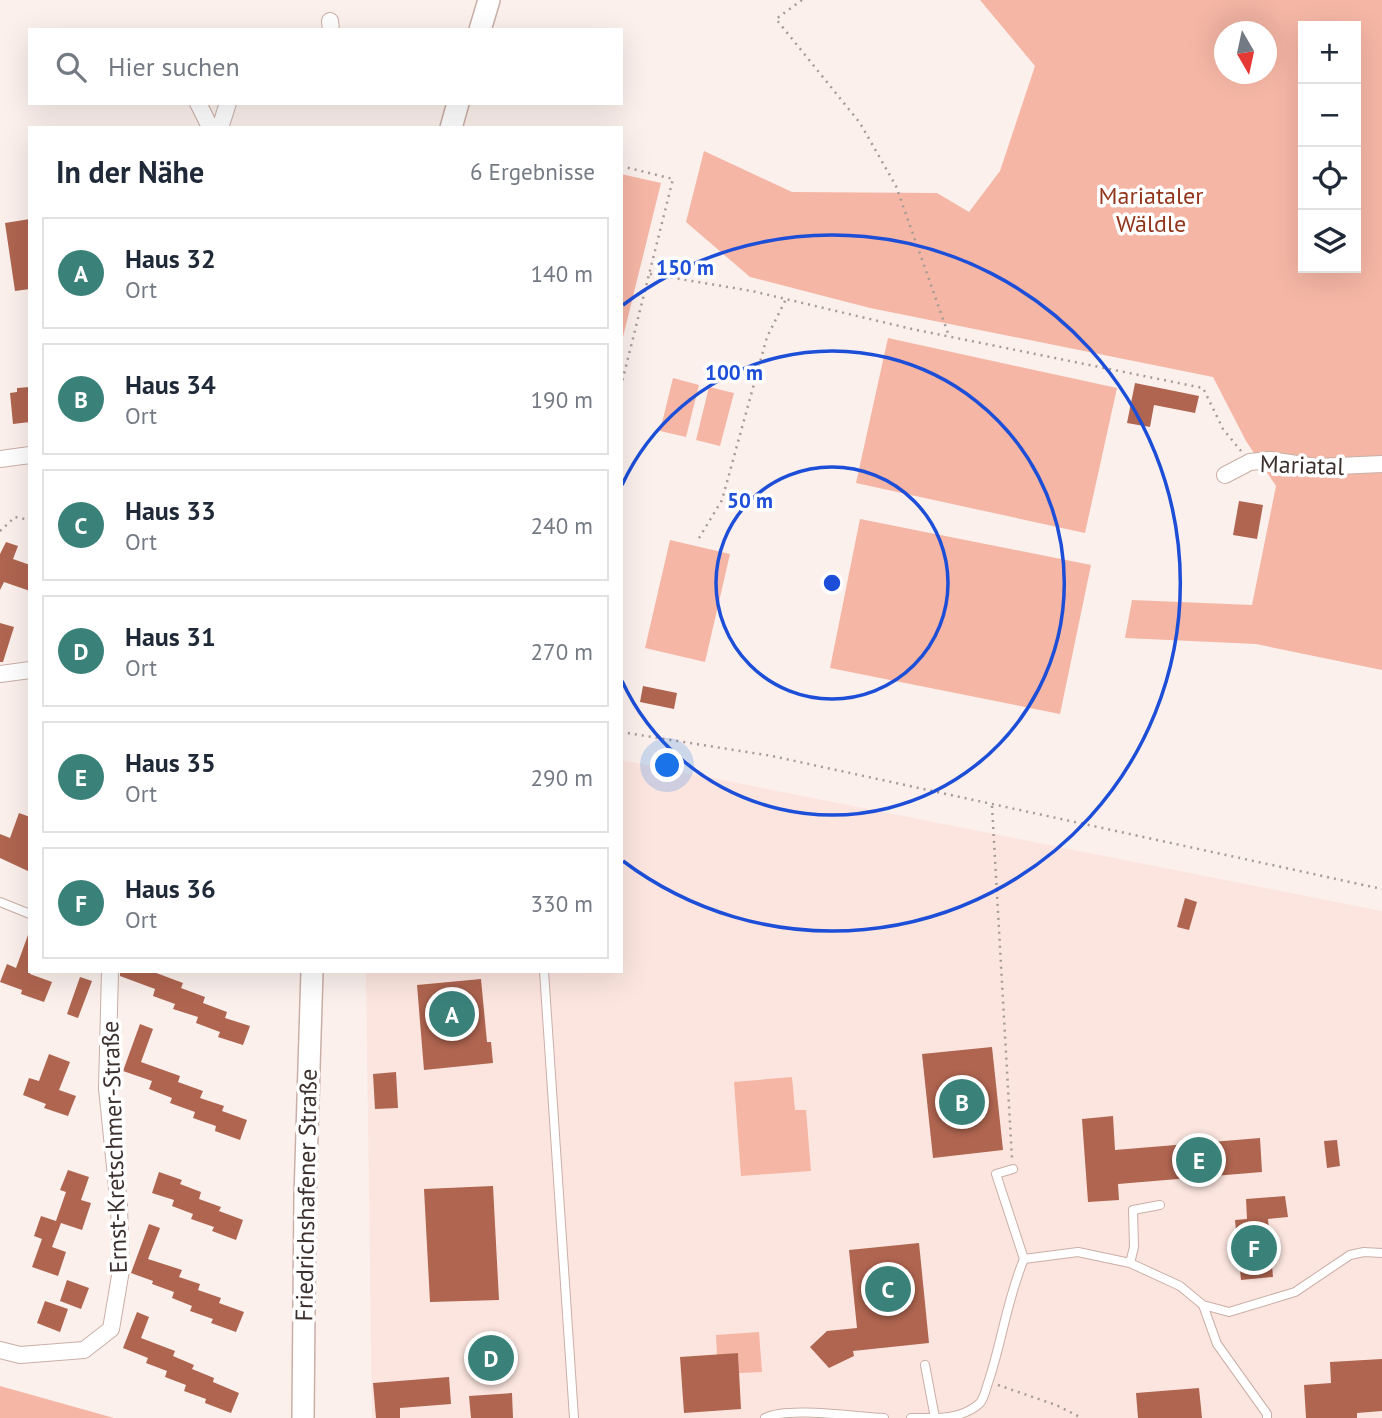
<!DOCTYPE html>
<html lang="de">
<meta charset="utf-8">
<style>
body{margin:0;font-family:"PT Sans",sans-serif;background:#f2f2f3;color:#1f2937}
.controls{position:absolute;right:21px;top:21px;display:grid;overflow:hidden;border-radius:0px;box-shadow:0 7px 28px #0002}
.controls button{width:63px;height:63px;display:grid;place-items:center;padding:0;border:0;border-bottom:2px solid #e0e1e3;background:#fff;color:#1f2937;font:35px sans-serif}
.compass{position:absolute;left:1214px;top:21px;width:63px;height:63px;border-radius:50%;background:#fff;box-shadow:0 7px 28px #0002;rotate:171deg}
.you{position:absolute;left:668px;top:766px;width:24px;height:24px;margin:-18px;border:5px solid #fff;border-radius:50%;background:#1a73e8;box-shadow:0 0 0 10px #1a73e833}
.badge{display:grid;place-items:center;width:46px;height:46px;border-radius:50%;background:#3a817a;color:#fff;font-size:23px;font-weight:700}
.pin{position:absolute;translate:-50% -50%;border:4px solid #fff;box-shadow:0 2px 7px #0006}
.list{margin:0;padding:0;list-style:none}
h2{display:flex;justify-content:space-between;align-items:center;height:91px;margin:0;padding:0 28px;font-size:30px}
h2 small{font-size:23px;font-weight:400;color:#747a83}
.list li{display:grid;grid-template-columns:46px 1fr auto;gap:21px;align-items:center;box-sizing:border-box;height:112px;margin:0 14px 14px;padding:0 14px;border:2px solid #e0e1e3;border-radius:0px}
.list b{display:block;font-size:26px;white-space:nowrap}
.list p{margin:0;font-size:23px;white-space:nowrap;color:#747a83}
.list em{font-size:23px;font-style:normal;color:#747a83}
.icon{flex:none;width:38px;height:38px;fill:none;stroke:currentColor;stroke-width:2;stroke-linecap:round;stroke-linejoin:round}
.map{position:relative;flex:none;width:1382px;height:1418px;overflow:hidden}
.search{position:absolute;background:#fff;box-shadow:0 7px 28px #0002;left:28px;top:28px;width:595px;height:77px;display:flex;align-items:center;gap:18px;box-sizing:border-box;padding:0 24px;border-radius:0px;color:#747a83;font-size:26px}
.panel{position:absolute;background:#fff;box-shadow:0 7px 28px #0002;left:28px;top:126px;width:595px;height:847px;border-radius:0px}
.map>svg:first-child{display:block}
</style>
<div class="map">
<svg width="1382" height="1418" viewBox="0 0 1382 1418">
<rect width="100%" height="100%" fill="#fbf0ec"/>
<!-- built -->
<path fill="#fce5df" d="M621,760L1382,911V1418H372L366,971H621Z"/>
<!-- green -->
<path fill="#f5b6a5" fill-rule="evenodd" d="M980,0H1382V670L1256,644L1125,638L1132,600L1252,605L1276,486L1246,441L1213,377L870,308L750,277L686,222L704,151L792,192L937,193L969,212L1000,171L1035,66ZM1303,26H1356V268H1303ZM1224,32H1266V74H1224Z
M621,174L661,183L621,345Z
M888,338L1117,388L1085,533L856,483Z
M673,378L699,385L686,437L660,431Z
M709,387L734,393L720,446L696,440Z
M860,519L1091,565L1060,714L830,668Z
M670,540L730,554L705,662L645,648Z
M792,1077L795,1110H806L811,1171L741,1176L734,1082Z
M759,1332L762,1372L739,1373L738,1353L717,1355L716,1335Z
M0,1386L114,1418H0Z"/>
<!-- building -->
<path fill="#af6550" d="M30,219V289L15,291L5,223Z
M1135,383L1199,396L1195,413L1154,405L1150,427L1127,423Z
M30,387V422L13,424L10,393L17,392V388Z
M1239,501L1263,505L1257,539L1233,535Z
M6,542L18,546L13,559L30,565V591L4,582L0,590V554Z
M0,623L14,627L3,662H0Z
M643,686L677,693L674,709L640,702Z
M19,813L30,817V872L0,858V834L10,838Z
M1185,898L1197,902L1189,930L1177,927Z
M28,935L30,936V974L52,982L44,1002L21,994L22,990L0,982L7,964L16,968Z
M120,971H151L183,983L181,988L205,997L203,1003L227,1012L225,1018L250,1026L243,1045L218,1037L220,1032L196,1023L198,1017L173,1009L175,1004L153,996L155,989L120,976Z
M80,977L92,981L78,1018L67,1014Z
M481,979L487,1042H491L493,1063L424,1070L417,985Z
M140,1024L153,1029L141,1062L180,1076L178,1082L203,1091L200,1098L224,1106L222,1111L247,1120L240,1140L215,1131L216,1126L193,1118L195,1112L170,1103L172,1098L149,1089L152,1081L123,1071Z
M992,1047L1003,1150L933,1158L922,1054Z
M49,1054L70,1062L59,1090L76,1096L68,1116L44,1108L46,1104L23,1095L29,1078L39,1081Z
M396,1072L398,1108L375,1109L373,1074Z
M1113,1116L1115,1150L1260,1138L1262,1172L1118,1184L1119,1200L1088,1202L1082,1119Z
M1337,1140L1340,1166L1327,1168L1324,1141Z
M68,1170L89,1177L81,1200L91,1203L82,1230L61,1223L52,1247L66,1252L58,1276L32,1267L42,1239L34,1236L41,1216L56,1221L66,1192L60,1190Z
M159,1172L182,1180L180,1184L201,1192L199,1199L221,1207L219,1211L243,1220L236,1240L212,1231L214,1227L191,1219L193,1214L172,1206L174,1200L152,1193Z
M493,1186L499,1300L430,1302L424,1189Z
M1285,1196L1288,1217L1268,1219L1273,1277L1241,1280L1235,1220L1247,1219L1246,1199Z
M149,1224L160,1228L148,1259L182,1270L179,1277L200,1284L198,1290L221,1298L219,1303L244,1312L236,1332L211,1323L213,1319L190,1311L192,1306L172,1298L174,1292L152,1284L153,1281L131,1273Z
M919,1243L929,1343L853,1351L854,1356L829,1368L810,1347L827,1331L857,1328L849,1250Z
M67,1280L89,1288L81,1309L60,1301Z
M45,1301L68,1309L60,1332L37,1323Z
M137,1312L149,1317L141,1338L175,1351L173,1356L194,1365L192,1369L214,1378L213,1382L239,1393L231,1413L205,1403L206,1399L184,1391L186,1385L165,1377L167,1371L146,1363L148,1358L123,1348Z
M501,1346L503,1369L481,1370L480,1348Z
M738,1353L741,1409L684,1413L680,1357Z
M1382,1359V1411L1357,1413V1418H1306L1304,1385L1331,1383L1330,1362Z
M449,1377L451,1404L400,1408V1418H376L373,1383Z
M1199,1388L1202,1418H1138L1136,1393Z
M512,1393L513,1418H471L469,1396Z"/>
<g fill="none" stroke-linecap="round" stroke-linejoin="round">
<defs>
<path id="lane" d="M0,902L30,914
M544,971L574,1418
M1160,1205L1133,1210L1134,1247L1130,1263L1180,1286L1203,1305L1229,1312L1295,1292L1350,1255L1364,1252L1382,1253
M1024,1259L1078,1252L1130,1263
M1203,1305L1217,1344L1267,1414V1418
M765,1418C787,1406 857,1417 884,1418
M911,1418H935L925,1365
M935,1418C950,1418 968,1414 980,1403C984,1398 986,1389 988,1383C1002,1342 1007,1299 1024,1259L996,1174L1013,1169"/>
<path id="street" d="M330,21L331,30
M198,103L208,123L213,128
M220,128L228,103
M0,459L30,455
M1225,475L1250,462L1270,460L1316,467L1382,464
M0,674L30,670
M0,1350L20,1355L84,1350L111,1329L121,1270L119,1206L107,1088L110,971"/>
<path id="secondary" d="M480,30L489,0
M451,128L458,103
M303,1418L305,1197L312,971"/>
</defs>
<!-- lane casing -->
<use href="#lane" stroke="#caafa7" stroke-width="10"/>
<!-- street casing -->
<use href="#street" stroke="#caafa7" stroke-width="18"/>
<!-- secondary casing -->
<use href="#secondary" stroke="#caafa7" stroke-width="24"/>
<!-- path -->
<path stroke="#a69b97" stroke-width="2.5" stroke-dasharray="2 5" stroke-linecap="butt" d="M802,0L776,19L860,123L896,186L949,336
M621,166L673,179L621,386
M650,274L752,291L912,329L1203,388L1223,429L1241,451
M0,531L15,517L30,520
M699,538L722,500L767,337L786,299
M621,732L772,756L1382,889
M992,806L1012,1159
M998,1385L1056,1405L1082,1418"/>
<!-- lane -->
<use href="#lane" stroke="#fff" stroke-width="8"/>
<!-- street -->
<use href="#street" stroke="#fff" stroke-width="16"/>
<!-- secondary -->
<use href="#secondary" stroke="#fff" stroke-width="21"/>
</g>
<!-- distance rings -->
<g fill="none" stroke="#1d4ed8" stroke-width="3.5">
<circle cx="832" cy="583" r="116"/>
<path d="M622 485A232 232 0 1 1 622 681"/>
<path d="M623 305A348 348 0 1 1 623 861"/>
</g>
<g text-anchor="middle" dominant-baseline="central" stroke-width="7" stroke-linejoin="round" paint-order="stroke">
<!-- park labels -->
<g font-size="24" fill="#92351b" stroke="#fff">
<text x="1151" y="195">Mariataler<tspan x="1151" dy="28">Wäldle</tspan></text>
</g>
<!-- street labels -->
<g font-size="24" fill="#3c312e" stroke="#fff">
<text transform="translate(1302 465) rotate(2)">Mariatal</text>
<text transform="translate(114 1147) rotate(-92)">Ernst-Kretschmer-Straße</text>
<text transform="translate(306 1195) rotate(-89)">Friedrichshafener Straße</text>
</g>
</g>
<circle cx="832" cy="583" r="10" fill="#1d4ed8" stroke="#fff" stroke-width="3.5"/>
<g font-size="21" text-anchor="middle" font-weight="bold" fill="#1d4ed8" stroke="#fff" stroke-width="7" stroke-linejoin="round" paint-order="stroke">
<text x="685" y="275">150 m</text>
<text x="734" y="380">100 m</text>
<text x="750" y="508">50 m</text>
</g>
</svg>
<div class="controls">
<button>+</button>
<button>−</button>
<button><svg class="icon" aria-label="locate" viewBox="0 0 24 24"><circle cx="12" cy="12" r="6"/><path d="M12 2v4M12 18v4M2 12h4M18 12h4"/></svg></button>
<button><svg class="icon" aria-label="layers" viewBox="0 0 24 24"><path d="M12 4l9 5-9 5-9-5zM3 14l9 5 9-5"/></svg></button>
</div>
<svg class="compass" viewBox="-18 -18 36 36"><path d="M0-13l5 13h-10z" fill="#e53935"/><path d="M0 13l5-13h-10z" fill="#747a83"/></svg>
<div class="you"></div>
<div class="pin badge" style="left:452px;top:1014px">A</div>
<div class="pin badge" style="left:962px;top:1102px">B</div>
<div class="pin badge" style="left:888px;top:1289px">C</div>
<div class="pin badge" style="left:491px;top:1358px">D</div>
<div class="pin badge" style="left:1199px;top:1160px">E</div>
<div class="pin badge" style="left:1254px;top:1248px">F</div>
<div class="search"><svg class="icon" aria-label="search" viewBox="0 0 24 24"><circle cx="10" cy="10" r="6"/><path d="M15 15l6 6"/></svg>Hier suchen</div>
<section class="panel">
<h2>In der Nähe<small>6 Ergebnisse</small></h2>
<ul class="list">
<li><span class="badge">A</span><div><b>Haus 32</b><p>Ort</p></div><em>140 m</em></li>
<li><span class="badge">B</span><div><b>Haus 34</b><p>Ort</p></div><em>190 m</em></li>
<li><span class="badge">C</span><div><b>Haus 33</b><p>Ort</p></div><em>240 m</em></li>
<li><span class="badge">D</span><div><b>Haus 31</b><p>Ort</p></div><em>270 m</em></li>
<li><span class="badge">E</span><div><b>Haus 35</b><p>Ort</p></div><em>290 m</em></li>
<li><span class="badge">F</span><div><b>Haus 36</b><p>Ort</p></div><em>330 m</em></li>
</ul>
</section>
</div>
